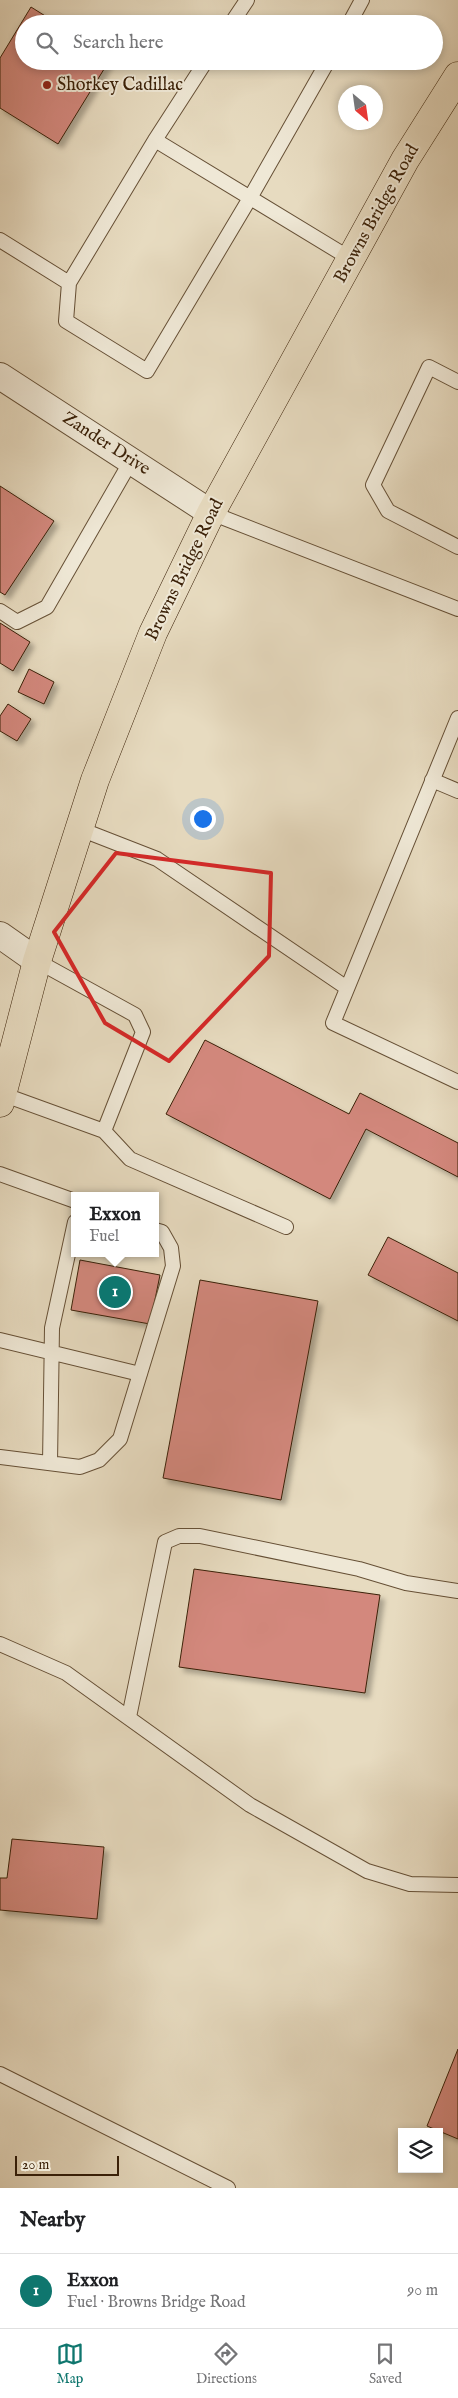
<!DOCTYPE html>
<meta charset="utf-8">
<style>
body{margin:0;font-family:"IM FELL English",serif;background:#f6f6f6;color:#202124}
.controls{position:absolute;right:15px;bottom:15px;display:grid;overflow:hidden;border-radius:0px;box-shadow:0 2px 8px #0003}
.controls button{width:45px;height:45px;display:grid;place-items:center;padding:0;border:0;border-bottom:1px solid #e0e0e0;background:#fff;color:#202124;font:25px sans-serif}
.compass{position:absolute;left:338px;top:85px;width:45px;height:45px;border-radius:50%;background:#fff;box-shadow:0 2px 8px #0003;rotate:151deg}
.scale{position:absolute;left:15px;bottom:12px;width:104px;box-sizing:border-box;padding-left:5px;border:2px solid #3b2108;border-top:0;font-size:14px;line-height:18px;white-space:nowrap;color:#3b2108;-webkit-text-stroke:4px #efe8d6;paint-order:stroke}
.you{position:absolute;left:202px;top:818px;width:18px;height:18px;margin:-12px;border:4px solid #fff;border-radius:50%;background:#1a73e8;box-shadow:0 0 0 8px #1a73e833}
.badge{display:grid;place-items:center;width:32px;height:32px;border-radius:50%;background:#0f766e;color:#fff;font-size:16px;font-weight:700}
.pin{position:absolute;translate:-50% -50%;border:2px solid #fff;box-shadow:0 1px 5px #0006}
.popup{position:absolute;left:71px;top:1192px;width:88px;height:65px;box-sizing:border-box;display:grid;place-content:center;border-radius:0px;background:#fff;filter:drop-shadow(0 1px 4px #0005);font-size:16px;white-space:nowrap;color:#757577}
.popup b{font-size:19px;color:#202124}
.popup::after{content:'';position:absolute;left:50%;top:100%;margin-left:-10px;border:10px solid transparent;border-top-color:#fff}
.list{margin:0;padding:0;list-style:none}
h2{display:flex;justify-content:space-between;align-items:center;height:65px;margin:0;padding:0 20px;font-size:21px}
h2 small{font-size:16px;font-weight:400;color:#757577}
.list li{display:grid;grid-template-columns:32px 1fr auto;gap:15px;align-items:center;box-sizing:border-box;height:75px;padding:0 20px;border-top:1px solid #e0e0e0}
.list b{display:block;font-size:19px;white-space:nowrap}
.list p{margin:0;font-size:16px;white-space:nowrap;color:#757577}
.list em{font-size:16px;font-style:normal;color:#757577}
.icon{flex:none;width:28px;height:28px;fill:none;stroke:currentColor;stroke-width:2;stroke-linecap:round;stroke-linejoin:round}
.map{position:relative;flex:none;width:458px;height:2188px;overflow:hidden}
.search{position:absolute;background:#fff;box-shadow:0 2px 8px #0003;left:15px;right:15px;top:15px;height:55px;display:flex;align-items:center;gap:12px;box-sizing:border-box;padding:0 18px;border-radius:28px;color:#757577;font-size:19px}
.sheet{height:140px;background:#fff}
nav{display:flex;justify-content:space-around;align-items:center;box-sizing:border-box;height:70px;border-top:1px solid #e0e0e0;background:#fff;font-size:14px;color:#757577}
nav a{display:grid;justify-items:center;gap:2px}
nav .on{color:#0f766e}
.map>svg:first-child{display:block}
</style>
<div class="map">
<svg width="458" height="2188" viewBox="0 0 458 2188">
<defs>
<filter id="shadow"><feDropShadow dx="4.5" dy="4.5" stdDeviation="2.5" flood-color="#0004"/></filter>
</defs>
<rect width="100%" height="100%" fill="#e7dbc0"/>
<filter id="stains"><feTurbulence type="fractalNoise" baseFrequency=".004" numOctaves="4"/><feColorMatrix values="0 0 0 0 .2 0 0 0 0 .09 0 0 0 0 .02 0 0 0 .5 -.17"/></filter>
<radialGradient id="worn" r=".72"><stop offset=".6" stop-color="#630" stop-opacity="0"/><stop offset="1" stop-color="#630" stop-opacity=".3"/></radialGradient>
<!-- building -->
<path fill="#d3887d" stroke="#3b2108" filter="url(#shadow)" d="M31,7L58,24H24V61H109L58,144L0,108V58Z
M0,486L54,521L5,595L0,592Z
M0,623L30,642L13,671L0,663Z
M29,669L54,682L44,704L18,692Z
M8,704L31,719L17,741L0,731V716Z
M205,1040L349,1114L360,1093L458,1143V1177L366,1129L330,1199L166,1114Z
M388,1237L458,1273V1321L368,1275Z
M80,1260L160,1275L150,1324L71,1310Z
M200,1280L318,1301L281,1500L163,1478Z
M194,1569L380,1595L365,1693L179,1667Z
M12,1839L104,1847L97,1919L0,1910V1878H7Z
M458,2049V2139L427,2126Z"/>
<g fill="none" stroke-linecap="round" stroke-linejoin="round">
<defs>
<path id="lane" d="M231,24L247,0
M349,24L362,0
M155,140L351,259
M0,240L69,283L155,140L206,61
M69,283L66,321L147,371L250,198L328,61
M458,382L429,367L373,485L388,511L458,547
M211,513L458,609
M0,611L17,622L47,607L131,461
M458,718L333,1023L458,1082
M432,780L458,791
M80,829L157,859L347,988
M2,1094L104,1131L143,1032L135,1015L37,961
M104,1131L130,1159L286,1227
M0,1174L75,1201
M0,1340L140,1374
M0,1457L80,1467L99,1460L120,1439L173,1266L171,1248L162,1232L155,1230
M50,1463L52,1328L75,1222
M0,1644L66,1673L250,1805L367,1871L410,1884L458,1885
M129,1717L165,1542L179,1536H200L359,1569L406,1583L458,1591
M0,2074L228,2188"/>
<path id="street" d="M0,376L211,513
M0,935L37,961"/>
<path id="primary" d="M0,1103L37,961L95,780L153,633L211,513L405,160L458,76"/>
</defs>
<!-- lane casing -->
<use href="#lane" stroke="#665036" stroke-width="16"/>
<!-- street casing -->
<use href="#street" stroke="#665036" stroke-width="28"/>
<!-- primary casing -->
<use href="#primary" stroke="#3b2108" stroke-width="29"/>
<!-- lane -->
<use href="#lane" stroke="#efe8d6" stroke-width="14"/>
<!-- street -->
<use href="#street" stroke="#efe8d6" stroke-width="26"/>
<!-- primary -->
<use href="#primary" stroke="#e7dbc0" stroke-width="28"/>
</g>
<!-- marked area -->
<path fill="none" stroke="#d62828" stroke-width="4" stroke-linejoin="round" d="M116,853L271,873L269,956L169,1061L105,1023L54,932Z"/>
<!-- markers -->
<circle fill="#8f2418" stroke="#efe8d6" stroke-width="2" cx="47" cy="85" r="5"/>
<g text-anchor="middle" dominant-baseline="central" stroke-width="4" stroke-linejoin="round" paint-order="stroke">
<!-- poi labels -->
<g font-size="18" fill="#3b2108" stroke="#efe8d6" text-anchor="start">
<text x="57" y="85">Shorkey Cadillac</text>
</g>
<!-- street labels -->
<g font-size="18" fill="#3b2108" stroke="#efe8d6">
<text transform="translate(377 214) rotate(-61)">Browns Bridge Road</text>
<text transform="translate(106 444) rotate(33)">Zander Drive</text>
<text transform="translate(185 570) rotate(-64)">Browns Bridge Road</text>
</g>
</g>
<rect width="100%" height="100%" filter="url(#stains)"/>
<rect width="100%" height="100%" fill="url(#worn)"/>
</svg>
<div class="controls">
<button><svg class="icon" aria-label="layers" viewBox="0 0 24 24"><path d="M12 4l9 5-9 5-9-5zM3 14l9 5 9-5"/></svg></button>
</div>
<svg class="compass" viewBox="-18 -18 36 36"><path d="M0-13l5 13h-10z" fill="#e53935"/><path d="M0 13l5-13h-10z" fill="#757577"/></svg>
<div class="scale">20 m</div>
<div class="you"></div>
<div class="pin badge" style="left:115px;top:1292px">1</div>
<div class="popup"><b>Exxon</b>Fuel</div>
<div class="search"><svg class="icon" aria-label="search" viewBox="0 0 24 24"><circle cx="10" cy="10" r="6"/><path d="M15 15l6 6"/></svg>Search here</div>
</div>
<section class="sheet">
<h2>Nearby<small></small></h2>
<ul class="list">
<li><span class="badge">1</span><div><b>Exxon</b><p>Fuel · Browns Bridge Road</p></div><em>90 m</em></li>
</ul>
</section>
<nav>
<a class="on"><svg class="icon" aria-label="map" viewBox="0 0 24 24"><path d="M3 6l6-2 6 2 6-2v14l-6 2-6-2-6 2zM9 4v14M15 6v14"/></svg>Map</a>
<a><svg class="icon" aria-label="directions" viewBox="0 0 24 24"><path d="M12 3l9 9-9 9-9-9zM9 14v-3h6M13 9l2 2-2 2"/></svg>Directions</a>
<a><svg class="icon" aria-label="saved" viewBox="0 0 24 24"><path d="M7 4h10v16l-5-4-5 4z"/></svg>Saved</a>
</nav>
